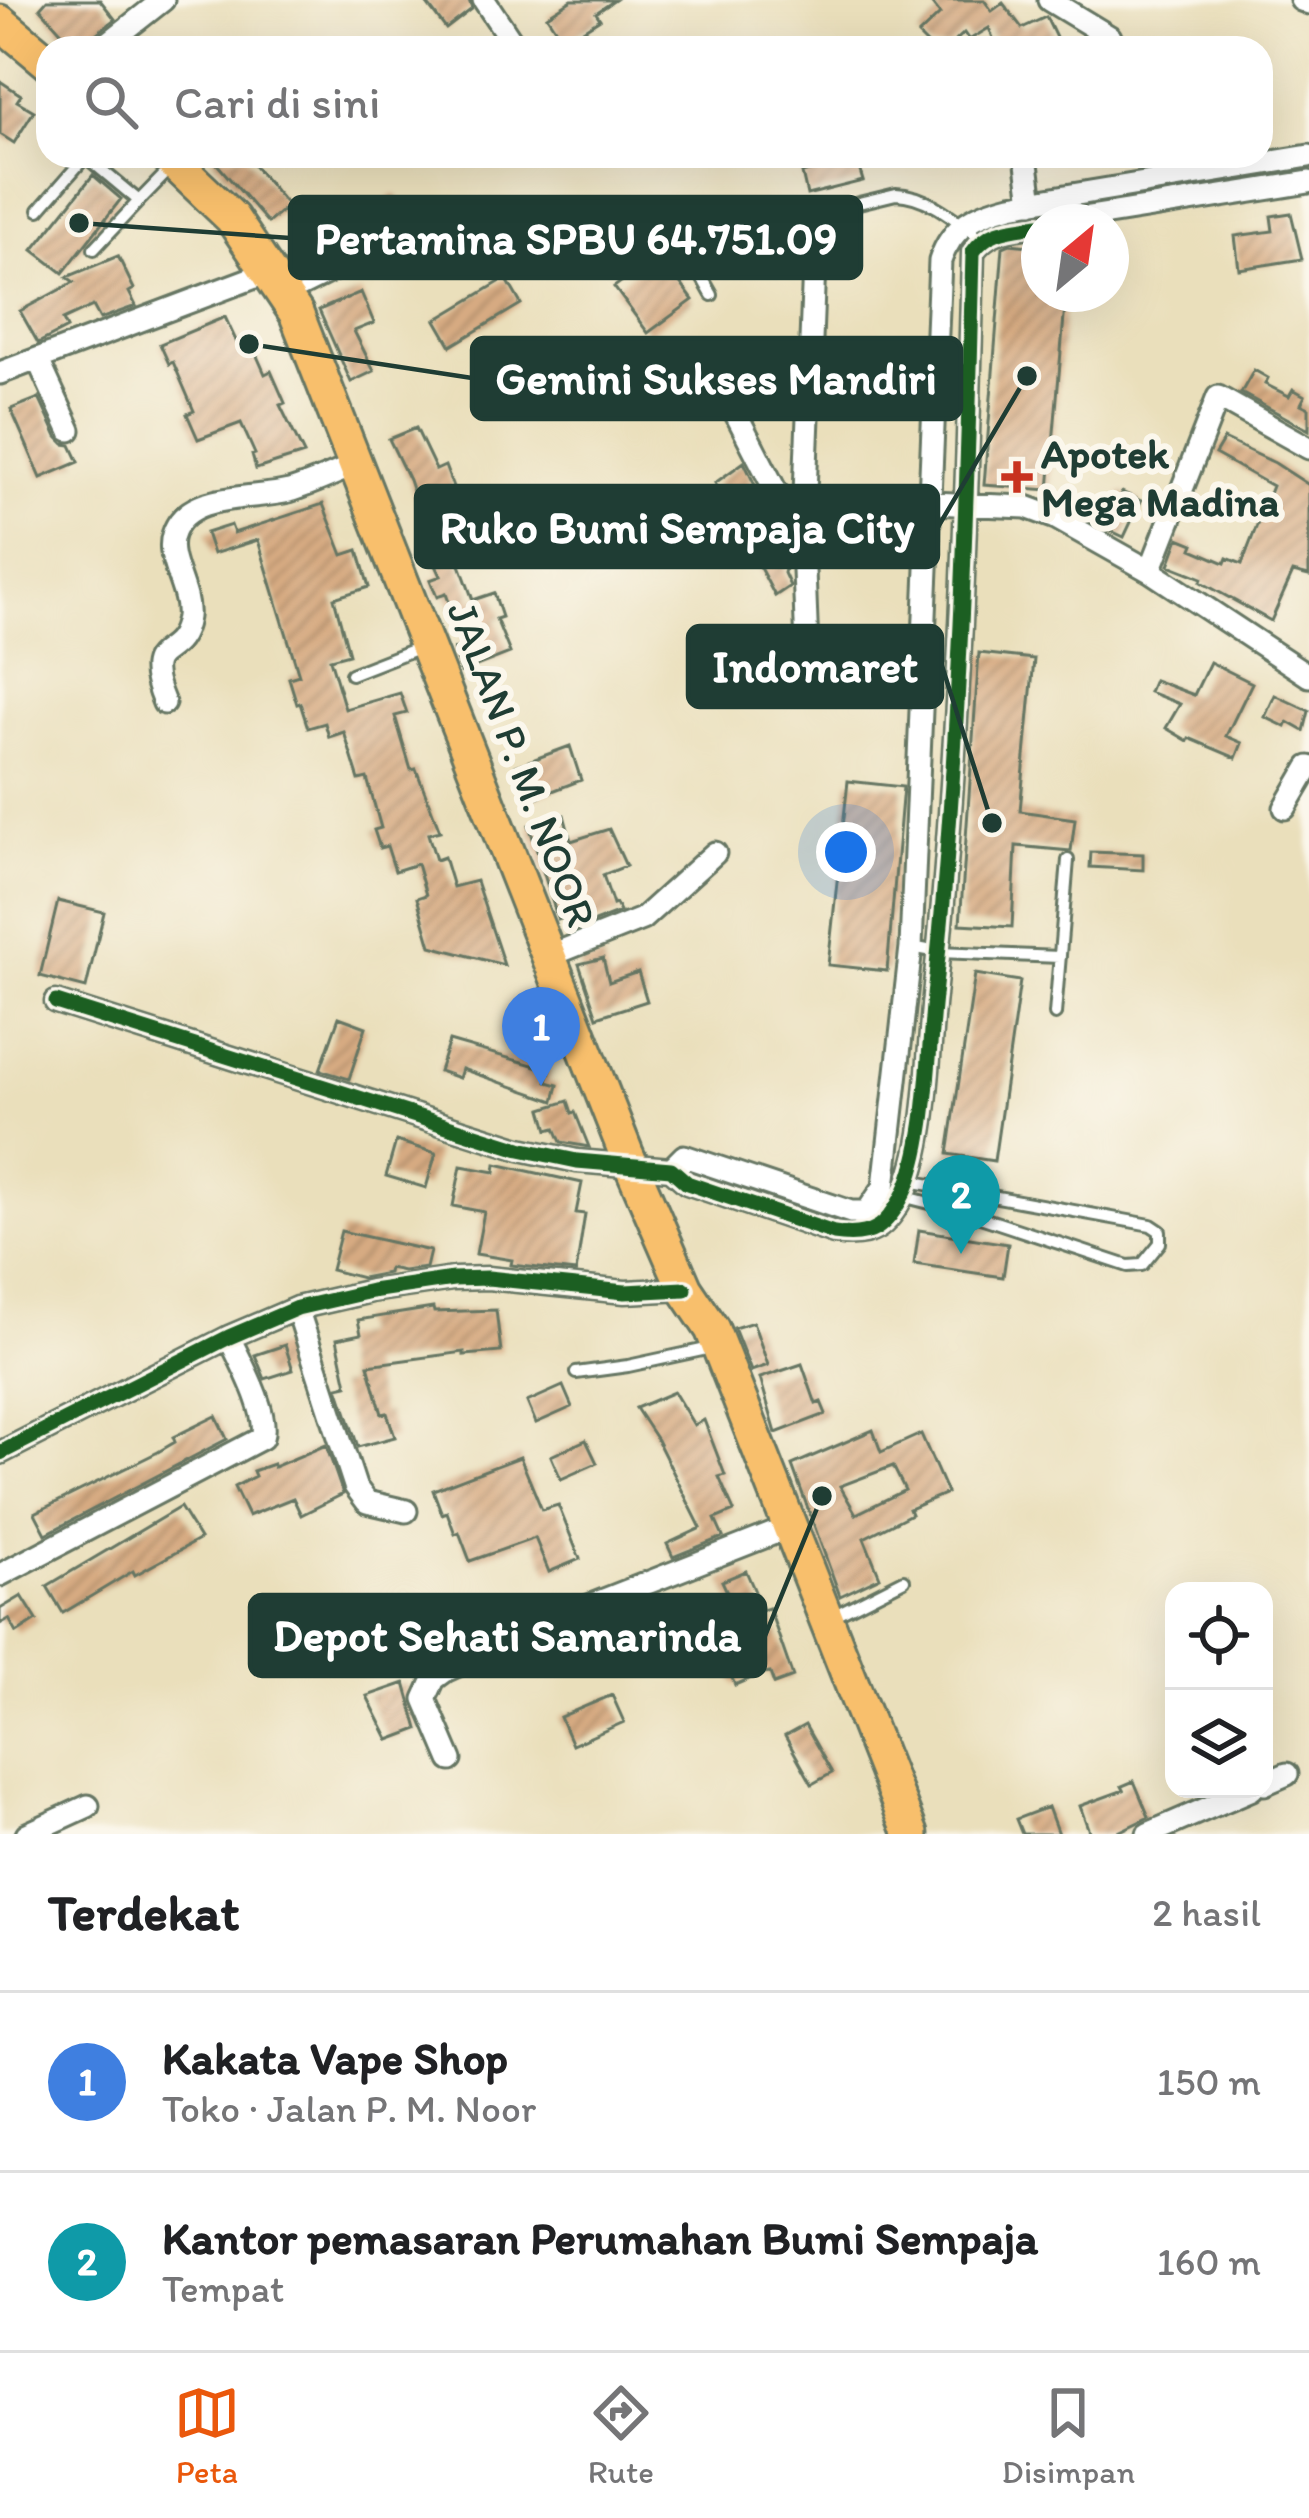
<!DOCTYPE html>
<html lang="id">
<meta charset="utf-8">
<style>
body{margin:0;font-family:Itim,sans-serif;background:#f6f6f6;color:#202124}
.controls{position:absolute;right:36px;bottom:36px;display:grid;overflow:hidden;border-radius:24px;box-shadow:0 12px 48px #0002}
.controls button{width:108px;height:108px;display:grid;place-items:center;padding:0;border:0;border-bottom:3px solid #e0e0e0;background:#fff;color:#202124;font:60px sans-serif}
.compass{position:absolute;left:1021px;top:204px;width:108px;height:108px;border-radius:50%;background:#fff;box-shadow:0 12px 48px #0002;rotate:29deg}
.you{position:absolute;left:846px;top:852px;width:42px;height:42px;margin:-30px;border:9px solid #fff;border-radius:50%;background:#1a73e8;box-shadow:0 0 0 18px #1a73e833}
.badge{display:grid;place-items:center;width:78px;height:78px;border-radius:50%;background:#ea580c;color:#fff;font-size:39px;font-weight:700}
.pin{position:absolute;translate:-50% -99px;filter:drop-shadow(0 3px 6px #0008)}
.pin::after{content:'';position:absolute;top:63px;width:42px;height:36px;background:inherit;clip-path:polygon(0 0,100% 0,50% 100%)}
.list{margin:0;padding:0;list-style:none}
h2{display:flex;justify-content:space-between;align-items:center;height:156px;margin:0;padding:0 48px;font-size:51px}
h2 small{font-size:39px;font-weight:400;color:#757577}
.list li{display:grid;grid-template-columns:78px 1fr auto;gap:36px;align-items:center;box-sizing:border-box;height:180px;padding:0 48px;border-top:3px solid #e0e0e0}
.list b{display:block;font-size:45px;white-space:nowrap}
.list p{margin:0;font-size:39px;white-space:nowrap;color:#757577}
.list em{font-size:39px;font-style:normal;color:#757577}
.icon{flex:none;width:66px;height:66px;fill:none;stroke:currentColor;stroke-width:2;stroke-linecap:round;stroke-linejoin:round}
.map{position:relative;flex:none;width:1309px;height:1834px;overflow:hidden}
.search{position:absolute;background:#fff;box-shadow:0 12px 48px #0002;left:36px;right:36px;top:36px;height:132px;display:flex;align-items:center;gap:30px;box-sizing:border-box;padding:0 42px;border-radius:36px;color:#757577;font-size:45px}
.sheet{height:516px;background:#fff}
nav{display:flex;justify-content:space-around;align-items:center;box-sizing:border-box;height:168px;border-top:3px solid #e0e0e0;background:#fff;font-size:33px;color:#757577}
nav a{display:grid;justify-items:center;gap:6px}
nav .on{color:#ea580c}
.map>svg:first-child{display:block}
</style>
<div class="map">
<svg width="1309" height="1834" viewBox="0 0 1309 1834">
<defs>
<pattern id="building-hatch" width="6" height="6" patternUnits="userSpaceOnUse" patternTransform="scale(3)"><rect width="6" height="6" fill="#d7ab82"/><path d="M-1 1l2-2M0 6l6-6M5 7l2-2" fill="none" stroke="#ae8c6b"/></pattern>
</defs>
<rect width="100%" height="100%" fill="#fbf7ec"/>
<filter id="ink" filterUnits="userSpaceOnUse"><feTurbulence type="fractalNoise" baseFrequency=".00833" numOctaves="2"/><feDisplacementMap in="SourceGraphic" scale="24" xChannelSelector="R" yChannelSelector="G"/><feConvolveMatrix kernelMatrix="1 2 1 2 8 2 1 2 1" color-interpolation-filters="sRGB"/></filter>
<filter id="wash" filterUnits="userSpaceOnUse"><feTurbulence type="fractalNoise" baseFrequency=".004" numOctaves="4" result="noise"/><feDisplacementMap in="SourceGraphic" scale="48" xChannelSelector="R" yChannelSelector="G"/><feGaussianBlur stdDeviation="2.7" result="paint"/><feColorMatrix in="noise" values="0 0 0 0 0 0 0 0 0 0 0 0 0 0 0 0 0 1.4 0 .05"/><feComposite in="paint" operator="in"/></filter>
<g filter="url(#wash)">
<rect width="100%" height="100%" fill="#eadfbb"/>
<g id="blocks">
<!-- building -->
<path fill="url(#building-hatch)" fill-rule="evenodd" d="M47,0H100L115,19L92,37L87,48H76L40,8Z
M424,0H469L472,9L446,29Z
M572,0H615L596,13L600,19L564,42L547,16Z
M929,0H984L992,11L1003,3L1022,28L1046,17L1061,48H997L989,28L969,40L964,33L948,48H931L918,35L940,14Z
M0,81L21,95L17,101L34,111L14,143L0,134Z
M210,156H246L288,206L268,223Z
M856,158L863,181L807,195L802,173Z
M93,175L121,199L63,273L33,250Z
M395,194L418,224L398,238L376,209Z
M1291,213L1302,259L1239,269L1235,236L1273,231L1271,216Z
M1010,244L1039,247V294H1066L1049,490L984,485L1003,247Z
M659,254L693,300L648,333L614,287Z
M118,256L134,289L129,292L136,306L100,319L93,306L63,320L67,328L38,343L20,311L74,282L67,277Z
M506,278L521,304L451,346L436,320Z
M361,292L374,323L354,331L374,371L351,382L319,310Z
M225,317L237,343L249,338L265,374L271,371L285,403L280,405L304,454L256,469L252,455L255,454L241,423L198,439L187,414L194,411L173,362L169,364L160,344Z
M1254,370L1268,378L1265,384L1289,396L1293,389L1305,396L1301,404L1309,408V430L1241,393Z
M39,398L57,437L64,444L71,445L79,462L41,478L11,409Z
M416,428L436,470L445,466L464,516L446,523L463,560L459,562L473,600L494,593L502,617L496,619L510,653L461,672L454,649L465,645L446,594L437,597L430,580L441,576L424,539L428,537L409,480L389,439Z
M1224,439L1275,463L1309,485V576L1293,572L1271,621L1201,582L1202,578L1169,565L1179,538L1194,544L1192,549L1225,563L1227,558L1242,564L1272,486L1215,454Z
M744,462L788,556L784,573L790,586L775,596L715,483Z
M1122,492L1141,501L1124,537L1105,528Z
M323,504L343,555L358,550L369,587L334,598L349,654L330,659L345,709L400,693L407,713L395,716L411,770L416,769L440,831L428,834L436,860L444,857L453,887L476,881L504,965L431,946L417,898L426,895L417,864L395,871L387,846L380,848L374,830L381,828L367,778L359,780L344,732L329,737L325,723L308,728L300,703L297,704L289,678L299,675L258,540L213,554L206,533L231,525L234,533Z
M979,653L1034,659L1020,811L1075,819L1071,851L1016,846L1012,927L960,924Z
M1210,662L1252,683L1226,736L1242,743L1236,758L1189,738L1188,741L1166,728L1180,704L1149,692L1154,680L1194,695Z
M1275,695L1309,711L1304,731L1288,722L1286,727L1265,717Z
M570,746L581,780L529,800L516,766Z
M848,781L903,787L887,971L828,965Z
M564,815L571,841L609,829L626,866L603,875L613,905L616,904L620,912L569,932L563,918L558,920L529,825Z
M1091,852L1143,854V870L1090,867Z
M58,901L104,912L86,988L40,976Z
M603,958L609,982L638,972L647,1001L597,1017L579,964Z
M975,974L1020,981L994,1161L948,1154Z
M339,1017L366,1027L349,1079L320,1070Z
M449,1041L550,1070L547,1082L558,1085L554,1101L462,1069L459,1078L439,1071Z
M568,1101L572,1113L575,1112L589,1147L561,1142L555,1128L548,1130L542,1109Z
M396,1141L436,1153L426,1188L386,1176Z
M496,1164L582,1183L576,1213L585,1214L576,1272L511,1265L512,1260L476,1254L484,1212L453,1206L461,1166L495,1172Z
M919,1230L1008,1244L1003,1277L914,1264Z
M341,1231L430,1251L426,1268L403,1271L389,1268L388,1273L362,1278L331,1270Z
M433,1308L434,1312L496,1310L501,1352L464,1355V1352L368,1365L382,1414L387,1413L395,1437L358,1447L338,1387L347,1385L337,1339L361,1334L358,1320Z
M753,1322L768,1365L751,1371L734,1328Z
M285,1345L293,1370L265,1379L255,1355Z
M802,1364L816,1404L821,1402L826,1414L776,1433L760,1378Z
M563,1386L572,1407L536,1423L527,1402Z
M674,1392L694,1425L704,1420L725,1475L719,1477L734,1511L715,1519L723,1537L673,1557L667,1544L701,1528L657,1440L636,1408Z
M216,1416L227,1439L46,1534L35,1513L158,1452L175,1442L173,1437Z
M873,1430L881,1452L921,1434L947,1493L909,1509L911,1514L864,1538L880,1577L840,1596L792,1465ZM893,1466L905,1490L856,1514L840,1486Z
M586,1440L597,1463L561,1479L551,1456Z
M326,1445L343,1494L301,1515L293,1498L248,1516L234,1487L255,1476L253,1471L273,1464L274,1467Z
M520,1457L542,1510L558,1505L580,1559L549,1572L535,1538L470,1561L459,1532L455,1534L447,1512L442,1514L433,1490Z
M180,1507L200,1539L135,1575L133,1571L63,1613L47,1586Z
M746,1571L763,1610L769,1608L793,1677L774,1684L770,1673L758,1675L735,1685L722,1655L671,1676L662,1657L674,1651L663,1624L678,1618L688,1643L736,1623L740,1620L722,1581Z
M22,1596L37,1620L17,1633L9,1619L0,1624V1609Z
M405,1683L418,1729L389,1740L367,1696Z
M612,1695L624,1722L572,1745L560,1717Z
M805,1725L832,1773L812,1784L785,1736Z
M1134,1781L1149,1817L1114,1834H1090L1080,1806L1124,1790L1122,1786Z
M1048,1807L1058,1834H1022L1016,1819Z"/>
</g>
</g>
<g filter="url(#ink)">
<use href="#blocks" fill-opacity="0" stroke="#667663" stroke-width="3"/>
<g fill="none" stroke-linecap="round" stroke-linejoin="round">
<defs>
<path id="service" d="M85,156L139,201L172,167
M39,210L86,156
M94,249L139,201
M712,295L686,249L689,244L896,194C928,195 956,220 982,239
M290,297L377,254L478,227
M351,674L423,646
M911,947L939,952L1060,957
M1055,1014L1068,860
M902,1196L965,1212L1128,1266L1142,1265L1160,1243V1231L1151,1225L909,1181
M576,1373L628,1366L702,1350
M833,1616L904,1580"/>
<path id="minor" d="M484,0L516,48
M1049,0L1110,37
M1301,0L1309,3
M102,48L163,0
M1026,156L1032,202
M1058,222L1309,182
M38,360L70,430
M0,373L271,271
M718,379L803,544L807,649L822,660L923,666
M932,503L1026,507L1056,518L1150,571L1309,676
M803,544L816,213
M1150,571L1218,397L1309,448
M164,703C136,636 180,667 187,617C190,590 165,560 173,535C186,491 254,500 289,491C313,484 335,473 358,464
M1285,808L1309,767
M549,956L642,919L715,853
M56,1002L520,1149L577,1161L671,1169L687,1183L834,1233C872,1239 887,1227 904,1193C928,1144 928,1051 934,996C960,749 967,500 973,252C989,228 1013,229 1039,225
M671,1169L684,1156L851,1212H867L884,1187L911,947L940,261C952,225 976,214 1011,205L1309,156
M297,1308L355,1486L367,1502L406,1511
M0,1453L229,1337L297,1308L371,1291L453,1279L488,1278L625,1292L685,1289
M0,1575L262,1438C270,1414 240,1361 229,1337
M451,1760L425,1699L434,1679L445,1671L591,1605L772,1534
M1264,1784L1287,1774
M27,1834L88,1806
M1148,1834L1252,1789"/>
<path id="trunk" d="M0,22L48,62
M167,156L232,218L296,313L626,1153L685,1289L712,1329L911,1834"/>
</defs>
<!-- service casing -->
<use href="#service" stroke="#667663" stroke-width="16"/>
<!-- minor casing -->
<use href="#minor" stroke="#667663" stroke-width="27"/>
<!-- trunk casing -->
<use href="#trunk" stroke="#667663" stroke-width="39"/>
<!-- service -->
<use href="#service" stroke="#fff" stroke-width="10"/>
<!-- minor -->
<use href="#minor" stroke="#fff" stroke-width="21"/>
<!-- trunk -->
<use href="#trunk" stroke="#f8bf6c" stroke-width="33"/>
<defs>
<path id="cycleway" d="M56,1002L520,1149L577,1161L671,1169L687,1183L834,1233C872,1239 887,1227 904,1193C928,1144 928,1051 934,996C960,749 967,500 973,252C989,228 1013,229 1039,225
M0,1453L229,1337L297,1308L371,1291L453,1279L488,1278L625,1292L685,1289"/>
</defs>
<!-- cycleway casing -->
<use href="#cycleway" stroke="#fbf7ec" stroke-width="22"/>
<!-- cycleway -->
<use href="#cycleway" stroke="#1b5e20" stroke-width="15"/>
</g>
</g>
<!-- markers -->
<path fill="#c8321e" stroke="#fbf7ec" stroke-width="4.5" d="M1011 459h12v12h12v12h-12v12h-12v-12h-12v-12h12z"/>
<g text-anchor="middle" dominant-baseline="central" stroke-width="12" stroke-linejoin="round" paint-order="stroke">
<!-- poi labels -->
<g font-size="42" font-weight="bold" fill="#1f3d34" stroke="#fbf7ec" text-anchor="start">
<text x="1041" y="453">Apotek<tspan x="1041" dy="48">Mega Madina</tspan></text>
</g>
<!-- street labels -->
<g font-size="42" fill="#1f3d34" stroke="#fbf7ec">
<text transform="translate(522 764) rotate(69)">JALAN P. M. NOOR</text>
</g>
</g>
<!-- callouts -->
<path fill="none" stroke="#1f3d34" stroke-width="4.5" d="M79 223L290 238M249 344L472 378M1027 376L938 527M992 823L942 666M822 1496L765 1636"/>
<g fill="#1f3d34" stroke="#fbf7ec" stroke-width="4.5">
<circle cx="79" cy="223" r="12"/>
<circle cx="249" cy="344" r="12"/>
<circle cx="1027" cy="376" r="12"/>
<circle cx="992" cy="823" r="12"/>
<circle cx="822" cy="1496" r="12"/>
</g>
<g fill="#1f3d34" stroke="#1f3d34" stroke-width="4.5">
<rect x="290" y="197" width="571" height="81" rx="12"/>
<rect x="472" y="338" width="489" height="81" rx="12"/>
<rect x="416" y="486" width="522" height="81" rx="12"/>
<rect x="688" y="626" width="254" height="81" rx="12"/>
<rect x="250" y="1595" width="515" height="81" rx="12"/>
</g>
<g font-size="45" text-anchor="middle" font-weight="bold" fill="#fff">
<text x="576" y="254">Pertamina SPBU 64.751.09</text>
<text x="716" y="394">Gemini Sukses Mandiri</text>
<text x="677" y="543">Ruko Bumi Sempaja City</text>
<text x="815" y="682">Indomaret</text>
<text x="507" y="1651">Depot Sehati Samarinda</text>
</g>
</svg>
<div class="controls">
<button><svg class="icon" aria-label="locate" viewBox="0 0 24 24"><circle cx="12" cy="12" r="6"/><path d="M12 2v4M12 18v4M2 12h4M18 12h4"/></svg></button>
<button><svg class="icon" aria-label="layers" viewBox="0 0 24 24"><path d="M12 4l9 5-9 5-9-5zM3 14l9 5 9-5"/></svg></button>
</div>
<svg class="compass" viewBox="-18 -18 36 36"><path d="M0-13l5 13h-10z" fill="#e53935"/><path d="M0 13l5-13h-10z" fill="#757577"/></svg>
<div class="you"></div>
<div class="pin badge" style="left:541px;top:1086px;background:#3f7fe0">1</div>
<div class="pin badge" style="left:961px;top:1254px;background:#0f9aa8">2</div>
<div class="search"><svg class="icon" aria-label="search" viewBox="0 0 24 24"><circle cx="10" cy="10" r="6"/><path d="M15 15l6 6"/></svg>Cari di sini</div>
</div>
<section class="sheet">
<h2>Terdekat<small>2 hasil</small></h2>
<ul class="list">
<li><span class="badge" style="background:#3f7fe0">1</span><div><b>Kakata Vape Shop</b><p>Toko · Jalan P. M. Noor</p></div><em>150 m</em></li>
<li><span class="badge" style="background:#0f9aa8">2</span><div><b>Kantor pemasaran Perumahan Bumi Sempaja</b><p>Tempat</p></div><em>160 m</em></li>
</ul>
</section>
<nav>
<a class="on"><svg class="icon" aria-label="map" viewBox="0 0 24 24"><path d="M3 6l6-2 6 2 6-2v14l-6 2-6-2-6 2zM9 4v14M15 6v14"/></svg>Peta</a>
<a><svg class="icon" aria-label="directions" viewBox="0 0 24 24"><path d="M12 3l9 9-9 9-9-9zM9 14v-3h6M13 9l2 2-2 2"/></svg>Rute</a>
<a><svg class="icon" aria-label="saved" viewBox="0 0 24 24"><path d="M7 4h10v16l-5-4-5 4z"/></svg>Disimpan</a>
</nav>
